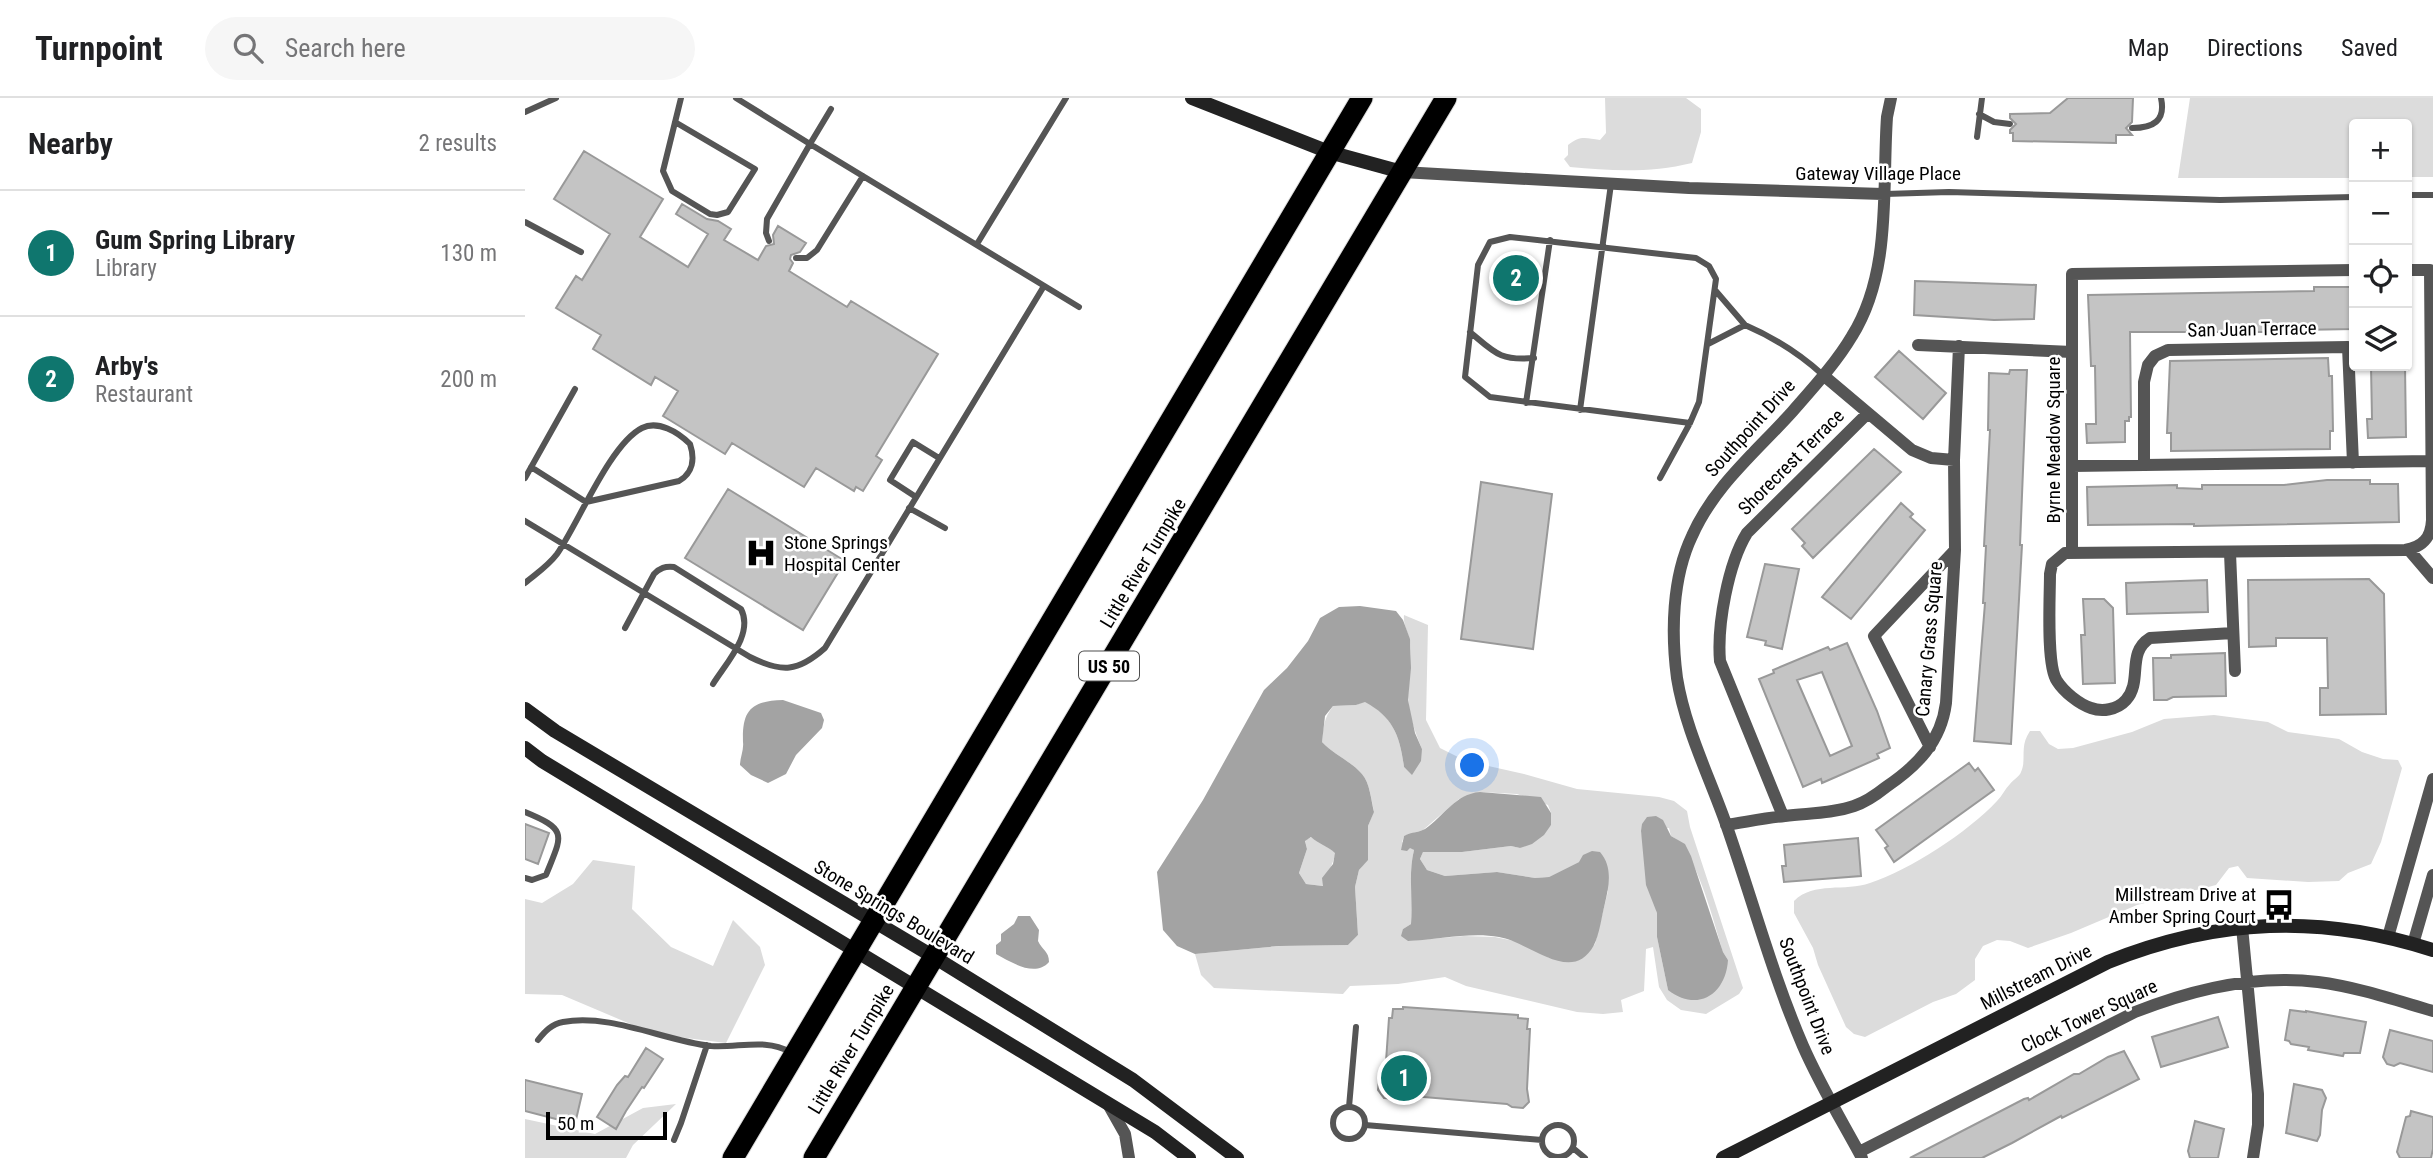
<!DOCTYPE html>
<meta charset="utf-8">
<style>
body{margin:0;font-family:"Roboto Condensed",sans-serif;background:#f6f6f6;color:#202124}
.controls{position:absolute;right:21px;top:21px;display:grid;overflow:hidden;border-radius:7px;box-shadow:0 2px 5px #0004}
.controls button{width:63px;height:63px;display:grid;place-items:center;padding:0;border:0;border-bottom:2px solid #e0e0e0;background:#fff;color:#202124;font:35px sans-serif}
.scale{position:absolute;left:21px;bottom:18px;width:121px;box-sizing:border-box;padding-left:7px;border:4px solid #000;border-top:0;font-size:19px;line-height:24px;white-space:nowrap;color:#000;-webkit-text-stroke:5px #fff;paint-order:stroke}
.you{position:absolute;left:948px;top:668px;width:24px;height:24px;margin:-18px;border:5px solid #fff;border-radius:50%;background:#1a73e8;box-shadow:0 0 0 10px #1a73e833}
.badge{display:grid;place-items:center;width:46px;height:46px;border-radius:50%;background:#0f766e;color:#fff;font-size:23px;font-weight:700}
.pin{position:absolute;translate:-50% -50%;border:4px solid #fff;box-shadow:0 2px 7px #0006}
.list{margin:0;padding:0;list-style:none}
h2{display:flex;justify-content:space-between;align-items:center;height:91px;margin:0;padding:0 28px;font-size:30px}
h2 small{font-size:23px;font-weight:400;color:#757577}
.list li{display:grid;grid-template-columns:46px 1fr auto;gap:21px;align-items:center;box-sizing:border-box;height:126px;padding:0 28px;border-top:2px solid #e0e0e0}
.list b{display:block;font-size:26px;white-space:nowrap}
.list p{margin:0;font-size:23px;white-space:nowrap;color:#757577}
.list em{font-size:23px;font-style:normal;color:#757577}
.icon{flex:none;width:38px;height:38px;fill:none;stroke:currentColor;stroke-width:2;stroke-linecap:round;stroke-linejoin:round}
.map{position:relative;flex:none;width:1908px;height:1060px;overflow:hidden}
header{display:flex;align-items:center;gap:42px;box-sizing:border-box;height:98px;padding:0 35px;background:#fff;border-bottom:2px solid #e0e0e0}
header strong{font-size:33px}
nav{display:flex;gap:38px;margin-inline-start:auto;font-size:24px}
.search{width:490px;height:63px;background:#f6f6f6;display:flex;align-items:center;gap:18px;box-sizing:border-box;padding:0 24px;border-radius:38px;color:#757577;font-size:26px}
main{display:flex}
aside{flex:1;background:#fff}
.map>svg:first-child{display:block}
</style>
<header>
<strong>Turnpoint</strong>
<div class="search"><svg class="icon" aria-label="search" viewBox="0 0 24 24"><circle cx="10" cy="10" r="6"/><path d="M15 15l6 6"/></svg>Search here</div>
<nav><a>Map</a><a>Directions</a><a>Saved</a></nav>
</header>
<main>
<aside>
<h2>Nearby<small>2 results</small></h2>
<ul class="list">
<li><span class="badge">1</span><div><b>Gum Spring Library</b><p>Library</p></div><em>130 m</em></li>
<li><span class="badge">2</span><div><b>Arby's</b><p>Restaurant</p></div><em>200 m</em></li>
</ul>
</aside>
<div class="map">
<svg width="1908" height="1060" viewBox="0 0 1908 1060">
<rect width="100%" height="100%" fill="#fff"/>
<!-- green -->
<path fill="#dcdcdc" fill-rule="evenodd" d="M1080,0H1161L1176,11V34L1167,65C1126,75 1087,73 1045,69L1039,61L1043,57V47C1055,37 1061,40 1075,42L1081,35Z
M1665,0H1908V79H1882V26H1829V80H1653Z
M879,517L903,527L901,622L915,650L941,663L999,676L1052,691L1134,699L1149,703L1162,713L1165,729L1218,890L1214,896L1181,916L1156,912L1142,902L1134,889L1128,849L1121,851L1119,893L1096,902L1098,914L1078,916L1052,914L941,888L920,879L873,886L825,888L818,896L689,890L676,877L670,856L755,848L823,847L833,837L830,789L834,772L842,762L843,728L849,713C846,702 845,685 837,676C826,663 809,657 797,644C798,629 799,620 808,608L831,607L840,603C868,619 875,638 879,669L887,676L897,651C891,636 883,616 883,598C884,580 887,562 885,543C883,534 878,527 879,517ZM955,694L992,696L1023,707L1026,715V727L995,750L986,748L937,754H898L895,761L902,772L920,778L972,774L1010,780L1024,779L1054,764L1083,793L1070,846L1054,862L1024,860L994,844L970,839L939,838L883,843L878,831L886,826C888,801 883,776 889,752L877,744L879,738L898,732L934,701ZM1144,730L1146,738C1170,748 1190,828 1198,854L1203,862L1143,892L1132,839V815L1116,733Z
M1689,617L1743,624L1763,634L1814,641L1837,654L1858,661L1873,662L1877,670L1856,744L1846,766L1823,775L1814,783L1783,784L1722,780L1713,768L1704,770L1691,787L1612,807L1546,835L1503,850L1485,843L1472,842L1458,848L1450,861V882L1431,896L1408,904L1340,939L1329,936L1321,929L1293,867L1288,850L1269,815V803C1289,783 1320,794 1345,785C1385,772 1443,734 1472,703C1477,698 1480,691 1485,686C1488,682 1495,678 1496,674C1502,661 1494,649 1505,633H1515L1524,646L1533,651L1548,650L1607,634L1639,621Z
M787,739L811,755L799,788L781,786L774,775L782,751L780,742Z
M68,762L110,768L107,811L146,849L188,868L208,822L235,849L240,867L201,945L129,936L37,897L0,896V801L17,805L48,786Z
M151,1006L108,1047L101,1060H0V1021L70,1036L118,1010Z"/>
<!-- water -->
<path fill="#a3a3a3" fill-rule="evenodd" d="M835,508L871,513L878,522L885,541L886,570L883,602L890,635L897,651L896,663L887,677L879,669C875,638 868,619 840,604L831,607L808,608L800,618L797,644C809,657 826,663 837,676C845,685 846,702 849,714L843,728V762L834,772L830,789L833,837L823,847L754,848L670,856L652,848L638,832L632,774L678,702L739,592L762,570L783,543L795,520L814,509ZM786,739C794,746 802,748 810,755L808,766L797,780L798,788L781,786L774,775L782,751L780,743Z
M258,602L296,615L299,622L297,630L271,657L261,676L243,685L226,677L215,667C215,659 219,652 218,644C217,612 226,603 258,602Z
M955,694L1016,699L1026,715V727L1019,737L1007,746L995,750L986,748L937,754H898L895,761L902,772L920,778L972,774L1010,780L1024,779L1054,764L1058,757L1067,753L1075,754C1088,769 1084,788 1080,805C1077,817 1074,838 1069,847C1047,888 1005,844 974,839C944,834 913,842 883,843L876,838L878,831L886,826C888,801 883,776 889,752L885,750L882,753L876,752L879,738C886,734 892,735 900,731C919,718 930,696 955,694Z
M1131,718L1138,722L1146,738L1160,746L1166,758L1198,854L1203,862C1201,896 1173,915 1143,892L1132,839V815L1121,787L1116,733L1117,726L1122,719Z
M493,818H505L514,832L513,843C517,852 524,853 524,864C510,880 486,864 471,856V847L476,843V836L489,826Z"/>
<!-- building -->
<path fill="#c4c4c4" stroke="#999" stroke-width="2" fill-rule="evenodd" d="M1543,0H1608L1607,24L1601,30L1607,37H1591V45L1488,43V35H1485V32L1491,26L1485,20V16L1525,15Z
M59,53L138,101L115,139L163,169L183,136L151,116L157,106L182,121L193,123L206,131L199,142L233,162L241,148L249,146L248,137L253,128L281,145L275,154L266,157L265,161L268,165L264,173L322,209L326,203L413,256L351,358L357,362L338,393L331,389L329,393L291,370L279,389L207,345L200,356L138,318L153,293L130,279L126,287L68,251L76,237L31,210L51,178L57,182L85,136L29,101Z
M1390,183L1511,187L1509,221L1469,222L1389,217Z
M1789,189H1829V231L1772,232V234H1605L1606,319H1604V323H1600V344L1562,345L1561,326H1571L1570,268H1566L1563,197L1789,193Z
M1374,253L1421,295L1398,321L1350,279Z
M1803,260L1804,278H1807L1808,333H1805V351L1646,353V335H1642L1645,263Z
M1846,268H1880L1881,339L1843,340L1842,321H1847Z
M1485,272H1502L1495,447H1497L1486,646L1449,643L1460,505H1458L1461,448H1459L1465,332H1463L1464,275L1484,276Z
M1349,351L1376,374L1288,460L1277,448L1280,445L1267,431Z
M1802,382H1845V386H1873L1874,424L1669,428V426L1563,427L1562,389L1652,387V390L1677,391V387H1759Z
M956,384L1027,396L1008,551L936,541Z
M203,391L320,463L278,532L160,460Z
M1376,405L1388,416L1385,419L1400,432L1326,521L1297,499Z
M1240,466L1274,471L1257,551L1240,547L1241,543L1222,539Z
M1844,481L1859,496L1861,616L1795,617V590H1803L1802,540H1751V548L1724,549L1723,482Z
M1682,482L1683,514L1602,516L1601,485Z
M1558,501H1579L1588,510L1590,585L1558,586L1556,537H1560Z
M1322,545L1352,613L1365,650L1352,656L1354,660L1313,678L1297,685L1296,681L1278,689L1234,581L1249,575L1248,572L1303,549L1305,552ZM1297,574L1327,648L1305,658L1272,582Z
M1700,555L1701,598L1648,599L1642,602H1629L1628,560H1646V557Z
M1444,665L1450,673L1453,670L1469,692L1369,764L1360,750L1363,748L1351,732Z
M0,726L24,735L13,766L0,761Z
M1333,740L1336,778L1259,784L1257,768H1261L1259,747Z
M878,909L993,917V920L1003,921L1002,931H1005L1002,991L1004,1004L998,1010L987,1009L982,1006L875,997L871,1001L859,1000L853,992L854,982L860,978L864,920H867L868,911H878Z
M1765,912L1781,914V913L1841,924L1835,955H1819L1818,958L1783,952L1784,949L1766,946L1764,943L1760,942Z
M1693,919L1703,949L1636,969L1627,939Z
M1865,932L1908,943V974L1875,965L1869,968L1862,966L1858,959Z
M121,950L138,961L119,990L117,989L101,1013L91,1031L72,1019L92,987L100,978L103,979Z
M1599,953L1614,981L1537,1020L1536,1018L1487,1045L1457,1060H1385L1499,1001L1503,1000L1504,1002L1549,976H1554L1583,959Z
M0,982L57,996L50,1026L0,1013Z
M1769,986L1797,992L1801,1000L1797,1012L1795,1037L1792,1043L1761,1035Z
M1886,1013L1908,1019V1051L1906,1060H1875L1872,1054L1881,1019L1885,1018Z
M1670,1023L1699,1031L1693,1060H1665L1663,1053Z"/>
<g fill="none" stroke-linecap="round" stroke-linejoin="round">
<defs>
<path id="highway" d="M208,1060L837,0
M289,1060L921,0"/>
</defs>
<!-- highway casing -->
<use href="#highway" stroke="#dbdbdb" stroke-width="23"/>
<!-- lane -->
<path stroke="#555" stroke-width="6" d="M211,0L285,46L242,121L241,135L244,143
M306,11L285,46L554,209
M0,14L31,0
M1454,16L1469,24L1485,26
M150,24L230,71L203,114L192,117L185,116L147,93L138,73L156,0
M1607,30C1628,30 1641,23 1636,0
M1452,39L1457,0
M1360,96L1424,94L1695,102L1829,99
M1882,97H1908
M0,124L56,154
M452,146L541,0
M271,160H282L292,152L338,78
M1220,227C1250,240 1274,255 1298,277
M945,234C970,255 975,263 1009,260
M1183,246L1220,227L1190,192
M1001,305L1025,142
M1055,312L1086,86
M0,380L50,291
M1135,380L1165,325L1174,304L1191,181L1184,168L1171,160L985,139L965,144L953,167L940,279L965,299L1165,325
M391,399L365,382L388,344L414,360
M384,410L420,430
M0,423L225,559C257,575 273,574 300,550L519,188
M0,485C12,475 23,468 32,456C53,426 85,346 117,330C133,322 153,334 165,346C170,361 168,375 154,383L61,404L6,369
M100,530L129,476C135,470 140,468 149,469L216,511C229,536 201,565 188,586
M0,714C44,732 37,737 21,777L7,782L0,780
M13,942C20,933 27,926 38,924C85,915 140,943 186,948C213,950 241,940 265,954
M808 1025a16 16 0 1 1 32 0a16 16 0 1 1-32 0Z
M824,1009L831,929
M1017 1043a16 16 0 1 1 32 0a16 16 0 1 1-32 0Z
M840,1027L1017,1042
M149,1042L156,1025L182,947
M1048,1050L1060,1060"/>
<!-- street -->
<path stroke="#555" stroke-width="12" d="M877,74L1164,90L1358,96
M1393,247L1547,254
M1298,277L1387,352L1406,360L1429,362
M1619,367V284L1623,267L1630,258L1643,252L1823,249L1828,365
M1547,368L1906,363
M1884,452L1908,480
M1547,455V176L1829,172
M1705,455L1710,573
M1708,535L1625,540C1601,555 1618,583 1601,602C1592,612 1577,614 1566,610C1554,606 1539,594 1532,583C1521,568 1525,498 1525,476L1527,466L1540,455L1880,452C1898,449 1906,440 1907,422L1905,172H1882
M1405,649L1349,538L1430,452
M1258,718L1195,563C1192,527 1203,466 1222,435L1342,316
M1201,727C1221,724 1240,720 1260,718C1283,715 1306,716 1329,708C1341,704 1351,697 1361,689C1392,668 1416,644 1421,605L1430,452L1429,362L1434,248
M1717,829L1733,996V1027L1728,1060
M1863,839L1908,681
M1888,846L1908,777
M583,1006L600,1036L604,1060
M1334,1054L1610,914C1668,891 1730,876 1793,884C1832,889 1870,902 1908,913
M1337,1060C1317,1023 1295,987 1278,948C1247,876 1227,800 1201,726C1184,678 1160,630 1152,580C1146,535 1147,480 1167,438C1189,388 1231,354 1267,314C1288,290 1311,265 1327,238C1367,174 1357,91 1362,19L1366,0"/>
<!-- secondary -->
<path stroke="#222" stroke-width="14" d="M667,0L804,54L877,74
M0,611L30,633L409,859L608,982L712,1060
M0,650L17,663L630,1034L664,1060
M1198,1060L1583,864C1692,820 1796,816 1908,852"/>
<!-- highway -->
<use href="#highway" stroke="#000" stroke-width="21"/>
</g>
<!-- icons -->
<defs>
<symbol id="hospital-bare" viewBox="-9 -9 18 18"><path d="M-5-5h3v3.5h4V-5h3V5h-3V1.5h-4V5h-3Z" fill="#000" stroke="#fff" stroke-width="2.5" paint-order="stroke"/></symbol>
<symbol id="bus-bare" viewBox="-9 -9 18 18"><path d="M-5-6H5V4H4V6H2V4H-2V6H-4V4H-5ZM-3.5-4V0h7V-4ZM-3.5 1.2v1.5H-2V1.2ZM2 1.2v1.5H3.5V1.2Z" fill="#000" stroke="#fff" stroke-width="2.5" paint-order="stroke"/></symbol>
</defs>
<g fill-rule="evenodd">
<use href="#hospital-bare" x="214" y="433" width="44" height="44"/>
<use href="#bus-bare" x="1732" y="785" width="44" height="44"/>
</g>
<g text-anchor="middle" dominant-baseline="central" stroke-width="5" stroke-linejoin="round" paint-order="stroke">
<!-- shield labels -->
<rect fill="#fff" stroke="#4c4c4c" stroke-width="2" x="554" y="553.5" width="60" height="29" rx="5"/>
<g font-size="18" font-weight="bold" fill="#000">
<text x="584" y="568">US 50</text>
</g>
<!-- street labels -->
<g font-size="19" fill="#000" stroke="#fff">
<text x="1353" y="75">Gateway Village Place</text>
<text transform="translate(1727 231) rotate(-1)">San Juan Terrace</text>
<text transform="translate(1225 330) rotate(-48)">Southpoint Drive</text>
<text transform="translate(1528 342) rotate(-90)">Byrne Meadow Square</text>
<text transform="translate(1266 364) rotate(-45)">Shorecrest Terrace</text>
<text transform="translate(618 465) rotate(-59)">Little River Turnpike</text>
<text transform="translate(1404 541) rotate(-85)">Canary Grass Square</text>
<text transform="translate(369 814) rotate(31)">Stone Springs Boulevard</text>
<text transform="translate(1511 879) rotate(-27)">Millstream Drive</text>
<text transform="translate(1282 898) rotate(69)">Southpoint Drive</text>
<text transform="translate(1564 918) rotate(-25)">Clock Tower Square</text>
<text transform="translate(326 951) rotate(-59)">Little River Turnpike</text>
</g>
<!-- poi labels -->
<g font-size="19" fill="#000" stroke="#fff" text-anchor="start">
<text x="259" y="444">Stone Springs<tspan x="259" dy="22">Hospital Center</tspan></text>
<text x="1731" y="796" text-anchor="end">Millstream Drive at<tspan x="1731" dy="22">Amber Spring Court</tspan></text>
</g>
</g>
</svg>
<div class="controls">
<button>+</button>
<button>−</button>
<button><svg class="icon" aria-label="locate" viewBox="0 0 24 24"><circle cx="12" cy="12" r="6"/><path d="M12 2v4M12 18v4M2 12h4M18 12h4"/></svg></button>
<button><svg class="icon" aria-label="layers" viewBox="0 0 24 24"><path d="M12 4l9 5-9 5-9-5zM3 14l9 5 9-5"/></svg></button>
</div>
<div class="scale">50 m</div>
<div class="you"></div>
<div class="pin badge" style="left:879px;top:980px">1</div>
<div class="pin badge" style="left:991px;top:180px">2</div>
</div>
</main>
